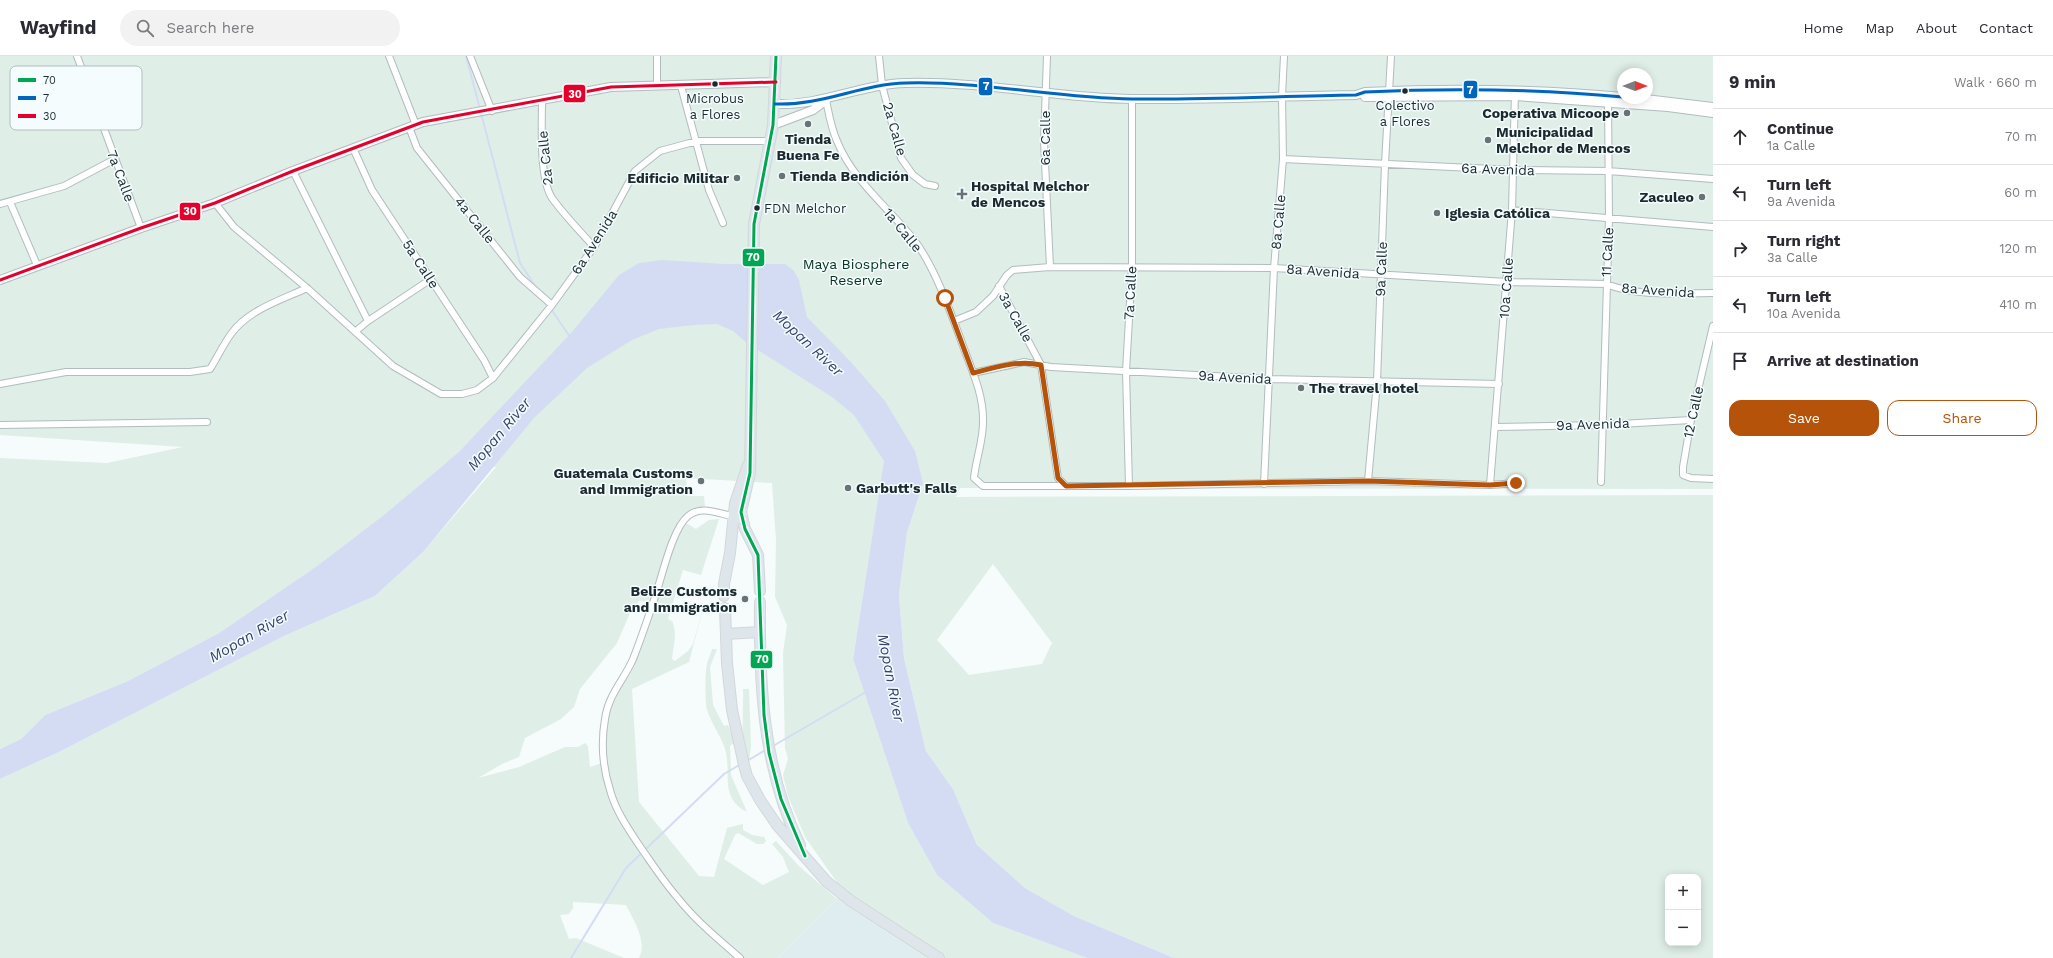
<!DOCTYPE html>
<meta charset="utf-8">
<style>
body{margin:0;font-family:"Work Sans",sans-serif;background:#f2f2f3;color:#2b2b33}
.controls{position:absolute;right:12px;bottom:12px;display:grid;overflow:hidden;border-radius:8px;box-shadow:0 2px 10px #0003}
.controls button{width:36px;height:36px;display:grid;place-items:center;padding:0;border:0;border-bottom:1px solid #e1e1e2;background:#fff;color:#2b2b33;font:20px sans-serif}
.compass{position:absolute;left:1617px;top:12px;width:36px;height:36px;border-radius:50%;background:#fff;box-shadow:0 2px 10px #0003;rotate:90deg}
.stop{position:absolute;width:12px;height:12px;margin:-9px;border:3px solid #b45309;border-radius:50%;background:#fff}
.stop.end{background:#b45309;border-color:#fff;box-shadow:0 1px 4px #0008}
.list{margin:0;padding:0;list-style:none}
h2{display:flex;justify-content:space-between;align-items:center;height:52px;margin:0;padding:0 16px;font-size:17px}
h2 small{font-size:13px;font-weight:400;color:#7c7c81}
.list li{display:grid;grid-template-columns:26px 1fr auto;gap:12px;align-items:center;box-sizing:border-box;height:56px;padding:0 16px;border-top:1px solid #e1e1e2}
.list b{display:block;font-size:15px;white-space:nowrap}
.list p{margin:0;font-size:13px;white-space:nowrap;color:#7c7c81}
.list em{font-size:13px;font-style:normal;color:#7c7c81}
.actions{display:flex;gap:8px;padding:12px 16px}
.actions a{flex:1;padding:9px 0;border:1px solid #b45309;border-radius:12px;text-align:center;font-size:14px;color:#b45309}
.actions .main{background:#b45309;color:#fff}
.icon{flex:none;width:22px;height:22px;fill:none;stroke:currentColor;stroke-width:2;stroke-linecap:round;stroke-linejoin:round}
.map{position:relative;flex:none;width:1713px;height:902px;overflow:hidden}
header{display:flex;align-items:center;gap:24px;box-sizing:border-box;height:56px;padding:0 20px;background:#fff;border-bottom:1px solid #e1e1e2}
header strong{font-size:19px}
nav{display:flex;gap:22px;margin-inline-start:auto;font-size:14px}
.search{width:280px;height:36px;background:#f2f2f3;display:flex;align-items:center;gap:10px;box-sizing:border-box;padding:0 14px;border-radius:22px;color:#7c7c81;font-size:15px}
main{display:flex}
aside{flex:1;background:#fff}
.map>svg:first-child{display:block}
</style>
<header>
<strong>Wayfind</strong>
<div class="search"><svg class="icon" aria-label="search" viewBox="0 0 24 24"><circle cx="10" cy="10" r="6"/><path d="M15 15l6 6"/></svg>Search here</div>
<nav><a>Home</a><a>Map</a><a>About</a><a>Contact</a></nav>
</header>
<main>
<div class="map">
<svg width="1713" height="902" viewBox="0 0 1713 902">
<rect width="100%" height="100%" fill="#f6fbfc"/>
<!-- built -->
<path fill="#dfedf0" d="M837,843L926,902H778Z"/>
<!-- green -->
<path fill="#dfeee7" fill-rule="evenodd" d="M0,0H1713V433L960,432L956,441L1713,439V902H1174L1074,860L1025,832L977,789L953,733L926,695L904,602L899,539L907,477L921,433L880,432L853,603L908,767L937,819L993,867L1087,902H926L837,843L778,902H639C648,886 633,863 626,849L573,846V852L569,858L560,859L569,883L576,882L624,902H0V723L59,696L284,580L375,540L424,495L496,411L446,407L385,458L317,510L219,577L128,625L45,659L21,683L0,693V402L107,407L183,391L0,379ZM1623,18H1647V42H1623ZM686,422L772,427L776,484L775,541L787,569L783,597L785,692L788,703L783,719L788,740L805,781L841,832L837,843L799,810L776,785L772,788L783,801L789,816L763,829L724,803L735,779L738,777L757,788H763L766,785L764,781L752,779L743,774V768L727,772L714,821L699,820L639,746L632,633L689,606L706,541L693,588L688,595L675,605L672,603C673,589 678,579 672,565L668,563L683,514L701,519L719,463L709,464L696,473L683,465L705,450L704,440H687ZM993,508L1052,587L1042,608L969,619L937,584ZM639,545L647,546L652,553C648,576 641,596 629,616C624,625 617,633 612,642C602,663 601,683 608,705L590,711L588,690L585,687L578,691H565L519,711L478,722L502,708L519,701L525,682L561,663L574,651L580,633L617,587L630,557ZM1668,821H1698V887H1668Z
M712,593H717L710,611L713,649L724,670L728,669L735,686L730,690L731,719L747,756C720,742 731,721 726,696C722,681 712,669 707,654C705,647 705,616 707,608C708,603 711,598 712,593Z
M743,633H749L751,690L749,706C739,683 744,658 743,633Z"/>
<!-- water -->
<path fill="#d4dcf4" d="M662,204L725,208H785L794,215L799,224L807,261L850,305L885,345L915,395L923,427L907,477L899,539L904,602L926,695L953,733L977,789L1025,832L1074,860L1174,902H1087L993,867L937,819L908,767L853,603L884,405L854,359L832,341L748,288L733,275L717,268L694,269L659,273L632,284L587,312L534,362L424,495L375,540L284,580L59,696L0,723V693L21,683L45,659L128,625L219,577L317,510L385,458L459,396L571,277L619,219L639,207Z"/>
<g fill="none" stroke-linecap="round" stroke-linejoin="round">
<!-- stream -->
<path stroke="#d4dcf4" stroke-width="2" d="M466,0L480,53
M481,57L520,207L537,233
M551,253L570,281
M773,690L866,636
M747,705L767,693
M571,902L626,812L724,718L741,708"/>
<defs>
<path id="minor" d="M77,0L141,172
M389,0L416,69
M470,0L492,55
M879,0L882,29L901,102L913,119L925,128L935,130
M1047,0L1044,85L1050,211
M657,29V0
M681,30L709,134L723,167
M826,44C829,58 831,72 837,85C853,125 889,152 915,185C937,215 953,263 966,298C974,319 983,340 983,363C984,383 976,402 974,422L983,430H1129L1368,425L1490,429L1516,427
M542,45C542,69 539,122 552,142C564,159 580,175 594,191
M409,71L417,92L520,221L552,249
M353,92L372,134L484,304L493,322
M1283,103L1515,114L1608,115L1713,123
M293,115L368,265
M10,146L37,209
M215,147L234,171L307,232L393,310L441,338H462L477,334L493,322L552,249L594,191L635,115L660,95L697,85H771
M0,148L64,130L115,103
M1512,154L1713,171
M999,230L1041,309L1058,422L1066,430
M954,265L976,256L993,240L1007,219L1013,214L1050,211L1274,212L1507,226L1606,228C1639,241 1677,237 1713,237
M1713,270L1691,364L1683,411V419L1691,422L1713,423
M356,275L368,265L431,223
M973,317L1024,306L1051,311L1268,323L1499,328
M0,328L66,316H190L210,313C217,302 223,289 231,278C248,254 281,244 307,232
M0,369L207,366
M1495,371L1602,369L1691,364
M1368,425L1377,326L1385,108L1391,0
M1601,426L1609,162L1608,43
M1264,428L1274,212L1283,103L1282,40L1284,0
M1490,429L1512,154L1515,36
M1129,430L1126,315L1132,211V43
M737,461C721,459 702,448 688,460C672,473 662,521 655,541C648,562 641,583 633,603C624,624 608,639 605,663C601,686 603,712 610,734C616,756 629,774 641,792C653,809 664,826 677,841C695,864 718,883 740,902"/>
<path id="tertiary" d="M1365,41L1515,40L1668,51L1713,57
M1637,42L1713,51
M775,48C822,50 861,28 906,27C982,25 1057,42 1132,43C1207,44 1282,40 1356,39L1365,36C1451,32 1537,33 1623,41
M773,69L813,54L826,44
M0,224L141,172L215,147L293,115L423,66L611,31L776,26"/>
<path id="trunk" d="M760,535L758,499L745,473L741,456L750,417L754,168L773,69L776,0
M724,540V528L730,497L735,447L748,409
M760,546C759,629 763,713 800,789
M725,552L727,607L732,654L744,709L747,720L760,744L777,769L827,826L851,845L939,902
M726,578L760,576"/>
</defs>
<!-- minor casing -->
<use href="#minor" stroke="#b2bcbe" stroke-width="8"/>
<!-- tertiary casing -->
<use href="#tertiary" stroke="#b2bcbe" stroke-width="10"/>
<!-- trunk casing -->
<use href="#trunk" stroke="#d3d7d9" stroke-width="12"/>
<!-- minor -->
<use href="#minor" stroke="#fefeff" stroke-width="6"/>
<!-- tertiary -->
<use href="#tertiary" stroke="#fefeff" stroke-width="8"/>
<!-- trunk -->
<use href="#trunk" stroke="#dee6ec" stroke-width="10"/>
<defs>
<path id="bus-1" d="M776,0L773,69L754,168L750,417L741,456L745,473L758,499L764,659L769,697L781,743L805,800"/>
<path id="bus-2" d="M775,48C822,50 861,28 906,27C982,25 1057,42 1132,43C1207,44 1282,40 1356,39L1365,36C1451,32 1537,33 1623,41"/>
<path id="bus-3" d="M0,224L141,172L215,147L293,115L423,66L611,31L776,26"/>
</defs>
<!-- bus-1 casing -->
<use href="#bus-1" stroke="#f4fcfe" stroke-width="6"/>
<!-- bus-2 casing -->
<use href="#bus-2" stroke="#f4fcfe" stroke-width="6"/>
<!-- bus-3 casing -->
<use href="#bus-3" stroke="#f4fcfe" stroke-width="6"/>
<!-- bus-1 -->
<use href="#bus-1" stroke="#00a651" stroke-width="3"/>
<!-- bus-2 -->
<use href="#bus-2" stroke="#0065bd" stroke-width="3"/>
<!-- bus-3 -->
<use href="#bus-3" stroke="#e4002b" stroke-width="3"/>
</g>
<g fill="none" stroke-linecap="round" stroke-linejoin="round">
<!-- route -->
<path stroke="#b45309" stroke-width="5" d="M945,242L973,317C996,311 1018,304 1041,309L1058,422L1066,430L1368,425L1490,429L1516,427"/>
</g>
<!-- markers -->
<g fill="#1b2a2e" stroke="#f4fcfe" stroke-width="1.5">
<circle cx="715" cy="28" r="3.5"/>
<circle cx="1405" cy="35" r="3.5"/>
<circle cx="757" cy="152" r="3.5"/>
</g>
<g fill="#687376" stroke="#f4fcfe" stroke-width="1.5">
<circle cx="1627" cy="57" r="4"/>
<circle cx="808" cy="68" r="4"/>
<circle cx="1488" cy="84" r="4"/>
<circle cx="782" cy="120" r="4"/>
<circle cx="737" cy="122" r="4"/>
<path d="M960 132h4v4h4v4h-4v4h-4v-4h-4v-4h4z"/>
<circle cx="1702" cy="141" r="4"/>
<circle cx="1437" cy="157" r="4"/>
<circle cx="1301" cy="332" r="4"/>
<circle cx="701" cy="425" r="4"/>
<circle cx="848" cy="432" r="4"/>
<circle cx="745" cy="543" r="4"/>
</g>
<g text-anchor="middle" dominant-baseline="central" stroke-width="3" stroke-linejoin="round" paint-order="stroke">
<!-- bus labels -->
<g font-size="13" fill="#1b2a2e" stroke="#f4fcfe">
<text x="715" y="42">Microbus<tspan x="715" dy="16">a Flores</tspan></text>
<text x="1405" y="49">Colectivo<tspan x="1405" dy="16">a Flores</tspan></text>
<text x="764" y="152" text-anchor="start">FDN Melchor</text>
</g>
<!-- poi labels -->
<g font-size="14" font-weight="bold" fill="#1b2a2e" stroke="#f4fcfe" text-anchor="start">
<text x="1619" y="57" text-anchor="end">Coperativa Micoope</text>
<text x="1496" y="76">Municipalidad<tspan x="1496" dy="16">Melchor de Mencos</tspan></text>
<text x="808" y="83" text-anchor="middle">Tienda<tspan x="808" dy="16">Buena Fe</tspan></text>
<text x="790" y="120">Tienda Bendición</text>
<text x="729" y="122" text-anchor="end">Edificio Militar</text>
<text x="971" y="130">Hospital Melchor<tspan x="971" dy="16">de Mencos</tspan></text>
<text x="1694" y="141" text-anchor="end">Zaculeo</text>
<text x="1445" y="157">Iglesia Católica</text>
<text x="1309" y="332">The travel hotel</text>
<text x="693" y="417" text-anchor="end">Guatemala Customs<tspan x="693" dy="16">and Immigration</tspan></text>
<text x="856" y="432">Garbutt's Falls</text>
<text x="737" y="535" text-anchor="end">Belize Customs<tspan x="737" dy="16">and Immigration</tspan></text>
</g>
<!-- street labels -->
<g font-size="14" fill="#1b2a2e" stroke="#f4fcfe">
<text transform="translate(895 73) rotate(74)">2a Calle</text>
<text transform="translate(1045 82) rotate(-90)">6a Calle</text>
<text transform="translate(545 102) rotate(-96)">2a Calle</text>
<text transform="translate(1498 113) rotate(2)">6a Avenida</text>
<text transform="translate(121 120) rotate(69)">7a Calle</text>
<text transform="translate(475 164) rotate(51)">4a Calle</text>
<text transform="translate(1278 166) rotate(-85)">8a Calle</text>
<text transform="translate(903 174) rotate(51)">1a Calle</text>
<text transform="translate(594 186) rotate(-58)">6a Avenida</text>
<text transform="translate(1607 196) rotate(-87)">11 Calle</text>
<text transform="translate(421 208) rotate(57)">5a Calle</text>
<text transform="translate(1381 213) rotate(-88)">9a Calle</text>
<text transform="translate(1323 215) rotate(4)">8a Avenida</text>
<text transform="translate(1506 232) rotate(-86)">10a Calle</text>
<text transform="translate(1658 234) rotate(4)">8a Avenida</text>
<text transform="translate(1130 237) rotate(-87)">7a Calle</text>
<text transform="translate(1016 261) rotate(61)">3a Calle</text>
<text transform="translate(1235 321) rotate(3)">9a Avenida</text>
<text transform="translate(1693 356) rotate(-78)">12 Calle</text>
<text transform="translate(1593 368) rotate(-2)">9a Avenida</text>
</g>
<!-- park labels -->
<g font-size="14" fill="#053520" stroke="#f4fcfe">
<text x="856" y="208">Maya Biosphere<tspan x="856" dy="16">Reserve</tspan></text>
</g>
<!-- water labels -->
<g font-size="15" font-style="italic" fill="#38426f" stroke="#f4fcfe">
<text transform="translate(808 287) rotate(43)">Mopan River</text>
<text transform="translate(499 378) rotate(-50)">Mopan River</text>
<text transform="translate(249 580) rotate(-30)">Mopan River</text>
<text transform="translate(891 622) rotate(79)">Mopan River</text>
</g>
</g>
<!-- legend -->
<rect x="10" y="10" width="132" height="64" rx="6" fill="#f4fcfe" stroke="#b3bdc0" stroke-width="1"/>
<rect x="18" y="22" width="18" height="4" fill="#00a651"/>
<rect x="18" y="40" width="18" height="4" fill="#0065bd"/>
<rect x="18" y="58" width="18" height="4" fill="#e4002b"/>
<g font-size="11" fill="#1b2a2e">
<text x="43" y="28">70</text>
<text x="43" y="46">7</text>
<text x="43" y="64">30</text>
</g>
<g stroke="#f4fcfe" stroke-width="1.5">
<rect x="978" y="21" width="15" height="19" rx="4" fill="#0065bd"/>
<rect x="1463" y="24" width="15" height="19" rx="4" fill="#0065bd"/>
<rect x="563" y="28" width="23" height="19" rx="4" fill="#e4002b"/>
<rect x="179" y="146" width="22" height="19" rx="4" fill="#e4002b"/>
<rect x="742" y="192" width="23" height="19" rx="4" fill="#00a651"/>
<rect x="750" y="594" width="23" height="19" rx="4" fill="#00a651"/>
</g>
<g font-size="11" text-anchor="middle" font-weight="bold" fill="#fff">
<text x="986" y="34">7</text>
<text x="1470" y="38">7</text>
<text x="575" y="42">30</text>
<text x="190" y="159">30</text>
<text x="753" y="205">70</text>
<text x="762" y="607">70</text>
</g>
</svg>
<div class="controls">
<button>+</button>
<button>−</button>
</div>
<svg class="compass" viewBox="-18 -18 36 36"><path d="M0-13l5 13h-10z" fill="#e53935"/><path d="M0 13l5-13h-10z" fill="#7c7c81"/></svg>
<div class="stop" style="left:945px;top:242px"></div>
<div class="stop end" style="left:1516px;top:427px"></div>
</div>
<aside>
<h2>9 min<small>Walk · 660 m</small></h2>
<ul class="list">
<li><svg class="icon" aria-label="ahead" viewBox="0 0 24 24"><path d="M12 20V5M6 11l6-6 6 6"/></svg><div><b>Continue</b><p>1a Calle</p></div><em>70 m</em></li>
<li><svg class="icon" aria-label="left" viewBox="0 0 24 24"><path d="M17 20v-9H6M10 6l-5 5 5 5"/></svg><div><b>Turn left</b><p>9a Avenida</p></div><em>60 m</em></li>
<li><svg class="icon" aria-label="right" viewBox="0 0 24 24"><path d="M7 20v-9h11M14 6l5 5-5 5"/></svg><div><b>Turn right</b><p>3a Calle</p></div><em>120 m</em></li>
<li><svg class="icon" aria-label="left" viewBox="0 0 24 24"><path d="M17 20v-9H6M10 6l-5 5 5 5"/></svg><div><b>Turn left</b><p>10a Avenida</p></div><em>410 m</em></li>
<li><svg class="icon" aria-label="arrive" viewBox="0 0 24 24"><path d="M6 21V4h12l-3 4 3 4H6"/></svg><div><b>Arrive at destination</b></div></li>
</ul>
<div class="actions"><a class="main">Save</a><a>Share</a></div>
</aside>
</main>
